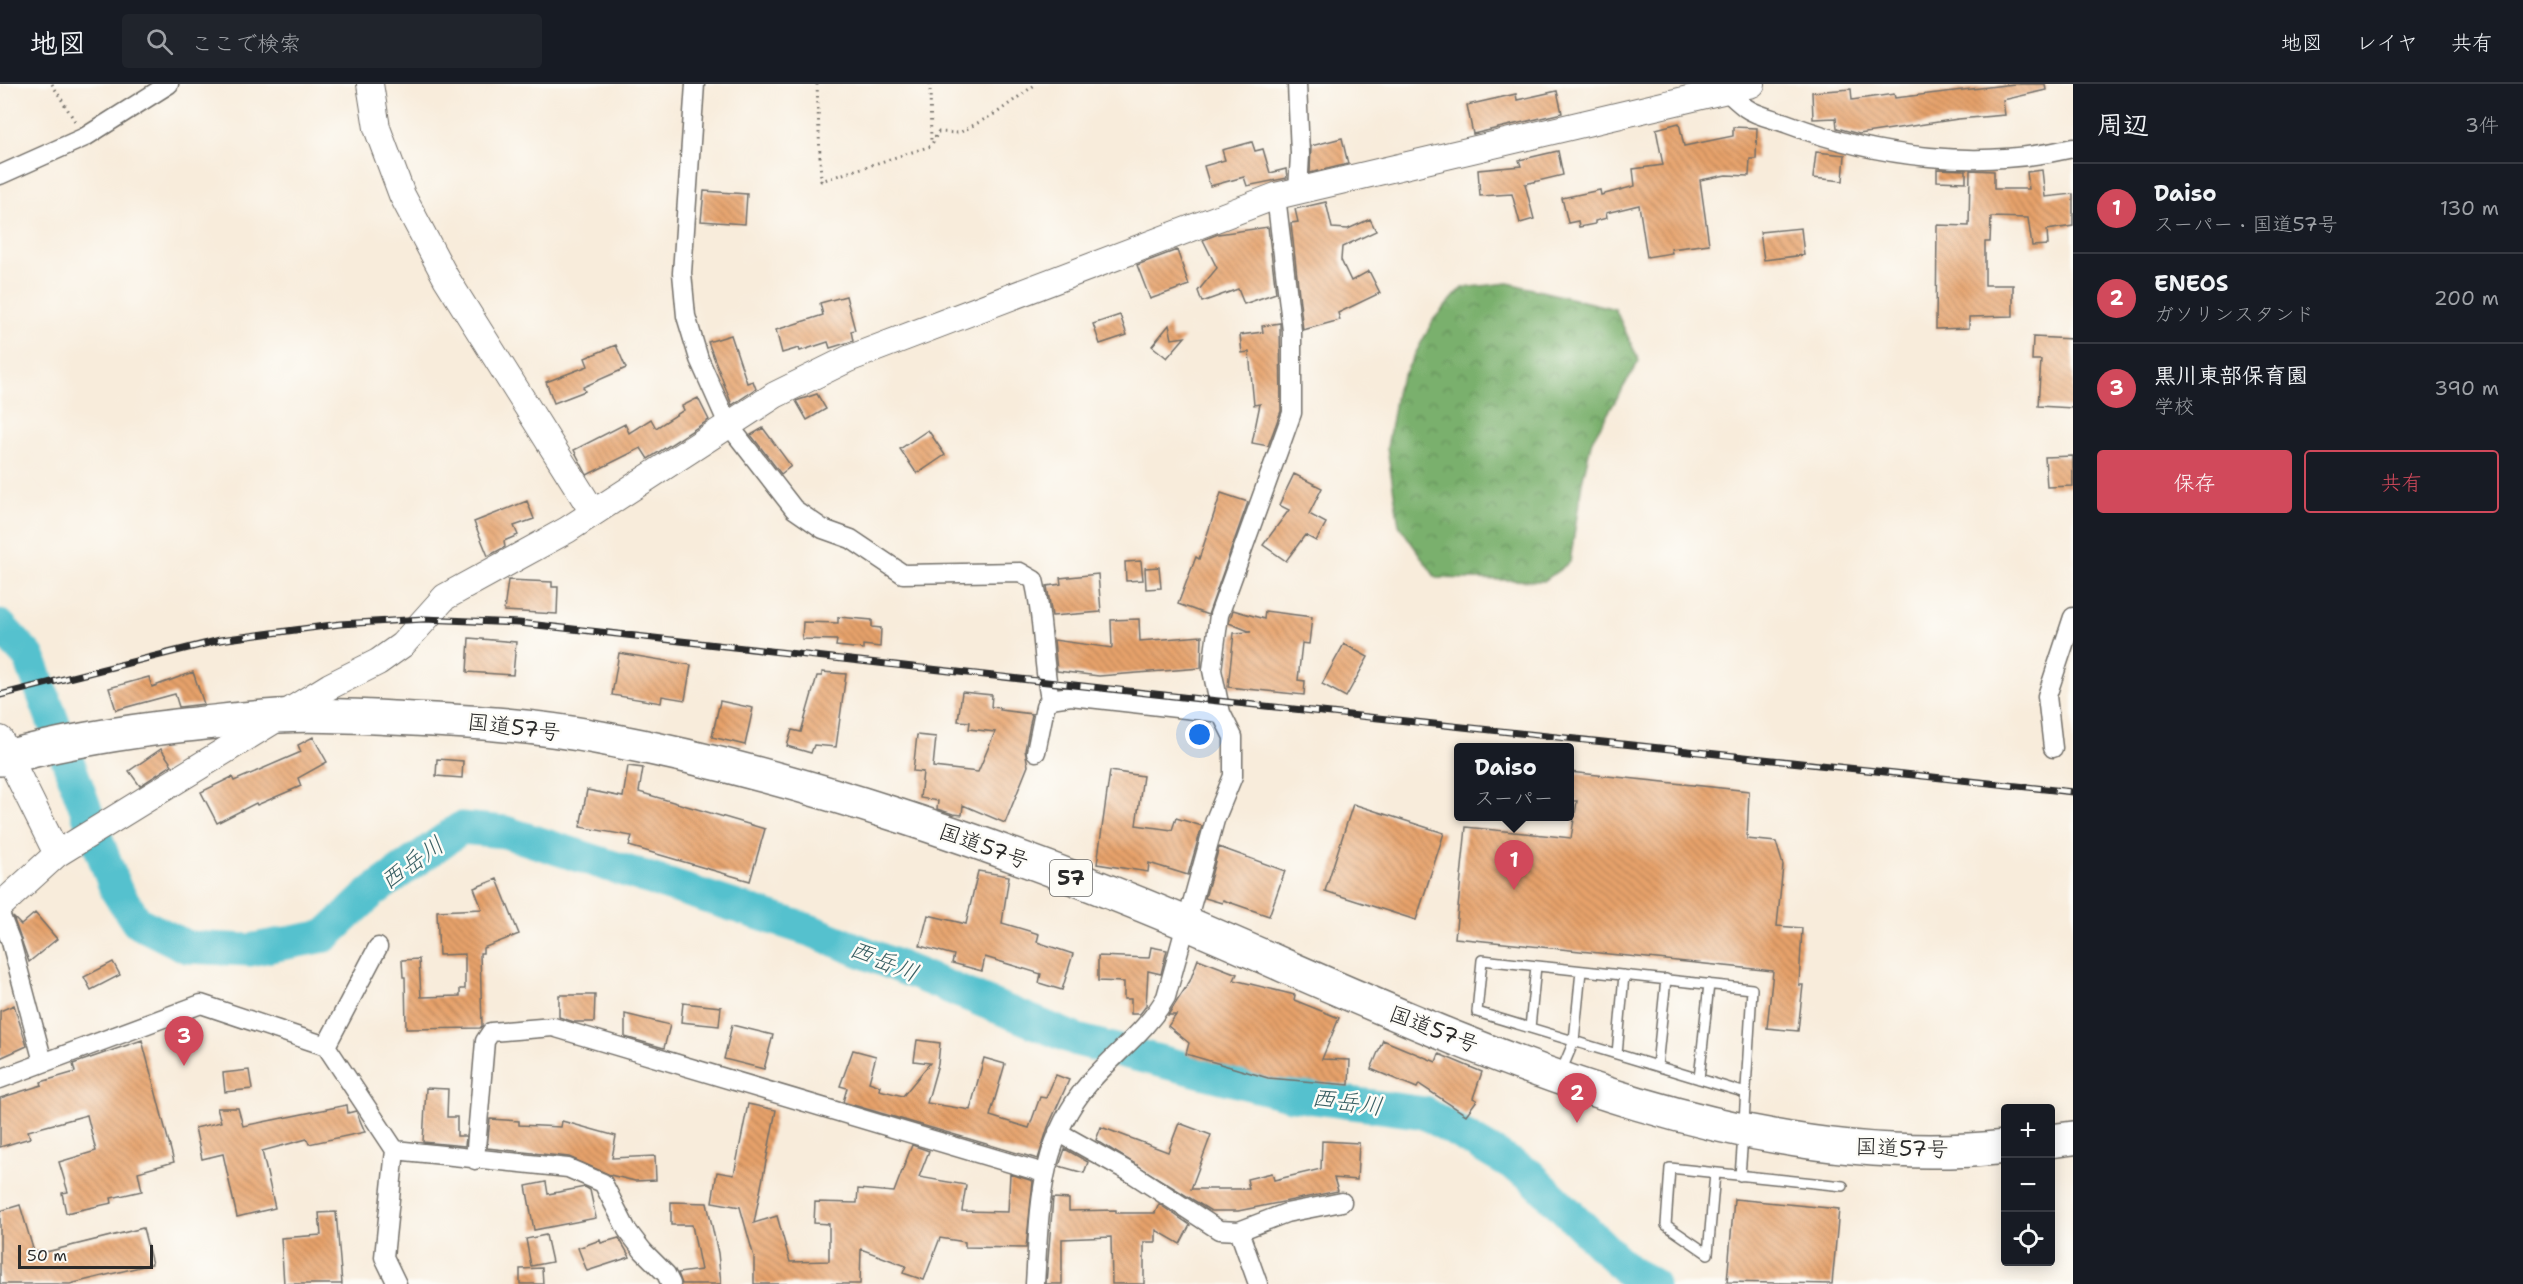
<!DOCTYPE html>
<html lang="ja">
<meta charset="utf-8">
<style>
body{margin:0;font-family:"Shantell Sans","Klee One",sans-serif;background:#20242c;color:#f1f3f6}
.controls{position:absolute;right:18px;bottom:18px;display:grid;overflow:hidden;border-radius:6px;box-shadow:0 3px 15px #0003}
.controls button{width:54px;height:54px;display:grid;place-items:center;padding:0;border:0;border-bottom:2px solid #363941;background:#171b24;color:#f1f3f6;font:30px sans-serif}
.scale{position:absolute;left:18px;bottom:15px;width:135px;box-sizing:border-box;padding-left:6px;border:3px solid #2b2b2b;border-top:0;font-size:16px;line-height:21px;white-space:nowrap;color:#2b2b2b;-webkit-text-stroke:4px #fdfcf7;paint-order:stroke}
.you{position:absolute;left:1200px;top:651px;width:21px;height:21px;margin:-15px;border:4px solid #fff;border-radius:50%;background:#1a73e8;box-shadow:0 0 0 9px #1a73e833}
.badge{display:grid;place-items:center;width:39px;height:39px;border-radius:50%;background:#d1495b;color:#fff;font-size:20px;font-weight:700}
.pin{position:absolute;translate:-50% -50px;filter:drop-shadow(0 2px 3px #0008)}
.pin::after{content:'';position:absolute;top:32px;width:21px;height:18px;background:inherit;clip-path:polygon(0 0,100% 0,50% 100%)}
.popup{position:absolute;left:1454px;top:659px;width:120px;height:78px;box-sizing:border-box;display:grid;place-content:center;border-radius:6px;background:#171b24;filter:drop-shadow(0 2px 4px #0005);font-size:20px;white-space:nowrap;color:#9ea1a6}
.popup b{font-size:22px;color:#f1f3f6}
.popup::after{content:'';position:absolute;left:50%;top:100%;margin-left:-12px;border:12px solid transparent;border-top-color:#171b24}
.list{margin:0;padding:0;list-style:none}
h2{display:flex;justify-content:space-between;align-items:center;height:78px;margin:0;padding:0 24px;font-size:26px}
h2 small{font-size:20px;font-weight:400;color:#9ea1a6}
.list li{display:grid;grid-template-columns:39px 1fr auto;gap:18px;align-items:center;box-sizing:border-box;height:90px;padding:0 24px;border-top:2px solid #363941}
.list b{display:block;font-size:22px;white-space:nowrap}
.list p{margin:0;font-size:20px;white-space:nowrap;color:#9ea1a6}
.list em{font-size:20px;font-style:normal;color:#9ea1a6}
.actions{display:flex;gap:12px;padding:18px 24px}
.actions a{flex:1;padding:14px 0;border:2px solid #d1495b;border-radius:6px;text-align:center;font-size:21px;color:#d1495b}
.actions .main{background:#d1495b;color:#fff}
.icon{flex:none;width:33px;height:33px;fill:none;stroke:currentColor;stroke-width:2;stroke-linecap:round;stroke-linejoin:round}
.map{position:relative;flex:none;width:2073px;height:1200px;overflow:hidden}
header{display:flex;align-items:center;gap:36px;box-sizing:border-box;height:84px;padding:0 30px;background:#171b24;border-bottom:2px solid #363941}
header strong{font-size:28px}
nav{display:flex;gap:33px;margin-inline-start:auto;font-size:21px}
.search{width:420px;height:54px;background:#20242c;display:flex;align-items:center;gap:15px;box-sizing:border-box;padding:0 21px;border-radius:6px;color:#9ea1a6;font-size:22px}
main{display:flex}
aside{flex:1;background:#171b24}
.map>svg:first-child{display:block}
</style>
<header>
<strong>地図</strong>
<div class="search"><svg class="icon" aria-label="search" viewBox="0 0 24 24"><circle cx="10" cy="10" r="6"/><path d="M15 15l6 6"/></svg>ここで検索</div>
<nav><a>地図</a><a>レイヤ</a><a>共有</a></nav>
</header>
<main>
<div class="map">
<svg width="2073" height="1200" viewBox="0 0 2073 1200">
<defs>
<pattern id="forest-crowns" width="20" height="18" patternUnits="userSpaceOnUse" patternTransform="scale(1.5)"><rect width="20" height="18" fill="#7ab06d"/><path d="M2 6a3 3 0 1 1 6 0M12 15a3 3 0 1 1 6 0" fill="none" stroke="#648f5a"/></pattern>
<pattern id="building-back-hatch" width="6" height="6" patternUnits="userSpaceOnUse" patternTransform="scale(1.5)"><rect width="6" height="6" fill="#e7a26b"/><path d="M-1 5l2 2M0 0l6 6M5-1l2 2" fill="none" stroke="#bb8458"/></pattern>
</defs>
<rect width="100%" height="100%" fill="#fdfcf7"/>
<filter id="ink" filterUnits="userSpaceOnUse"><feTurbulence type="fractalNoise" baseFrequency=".0167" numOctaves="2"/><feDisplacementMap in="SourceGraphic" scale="12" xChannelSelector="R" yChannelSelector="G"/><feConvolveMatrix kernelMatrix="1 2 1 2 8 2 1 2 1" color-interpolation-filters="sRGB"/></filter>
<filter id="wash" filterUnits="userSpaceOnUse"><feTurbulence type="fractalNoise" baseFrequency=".008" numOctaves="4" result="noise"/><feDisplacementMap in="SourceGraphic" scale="24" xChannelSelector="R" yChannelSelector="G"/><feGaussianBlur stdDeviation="1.35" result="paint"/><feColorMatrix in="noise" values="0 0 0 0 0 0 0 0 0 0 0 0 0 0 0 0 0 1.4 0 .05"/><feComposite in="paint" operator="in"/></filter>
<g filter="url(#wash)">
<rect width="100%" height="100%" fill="#f8ecdb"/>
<!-- forest -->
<path fill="url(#forest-crowns)" stroke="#526e4c" stroke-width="1.5" d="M1508,199L1615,225L1639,277L1592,356L1582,398L1570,478L1544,497L1436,494L1399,441L1387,364L1397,304L1434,235L1462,204Z"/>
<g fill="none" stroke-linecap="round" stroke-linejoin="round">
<!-- river -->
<path stroke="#55c1ce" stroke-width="33" d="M0,542L29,573L116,806L137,838L187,863L249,866L325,852L372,808L461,744L505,748L812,847L1077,956L1292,1011L1425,1029L1530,1091L1629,1188L1652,1200"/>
</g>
<g id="blocks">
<!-- building -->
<path fill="url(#building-back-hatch)" d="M2014,0H2045L2046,6L2003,16L2005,31L1958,35L1859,50L1837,44L1836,34L1813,35L1812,8L1851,5L1852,16L1894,10L1895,14Z
M1557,7L1562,29L1473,50L1467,21L1516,10L1517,16Z
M1679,39L1684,62L1733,52V43L1757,44L1756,75H1750L1749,92L1726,91L1700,96L1709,160L1671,165L1672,169L1647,173L1639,121L1606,129L1607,134L1595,137V140L1579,143L1578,137L1568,139L1562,114L1600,106L1601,111L1635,102L1633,85L1663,81L1656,45Z
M1342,54L1348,80L1310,89L1311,62Z
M1252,58L1255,67L1263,65L1270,89L1286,85L1287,94L1247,102L1244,93L1210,102L1204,82L1225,76L1222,66Z
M1558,67L1563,91L1525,100L1534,135L1520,139L1512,110L1480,112L1478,86L1521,82L1519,76Z
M1816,68L1845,71L1843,97L1813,94Z
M1937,85L1966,86V98L1937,97Z
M1970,86L1994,87V105H2029L2027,88L2042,86L2045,113L2073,110V142L2047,146L2048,161L2032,162L2028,134L1991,133L1990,158H1985V201H2013V232L1969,233V244L1936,245L1937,141L1969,142Z
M704,107L747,110L745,140L701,137Z
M1326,118L1332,144L1348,145L1370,135L1376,147L1342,163L1341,176L1351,197L1369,187L1380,209L1338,229L1340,236L1303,246L1291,139L1298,138L1295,125Z
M1268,143L1276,209L1244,220L1238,205L1202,218L1198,207L1217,184L1203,156L1218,150Z
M1801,144L1804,171L1764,176L1760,148Z
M1177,166L1189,201L1150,215L1137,181Z
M846,212L855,246L851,247L853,257L830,264L828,258L800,267L799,264L782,269L776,246L823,231L820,219Z
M1120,231L1127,251L1100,260L1093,240Z
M1280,239L1281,327L1268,362L1252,359L1260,320L1254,321L1249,268L1242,269L1240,251L1263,248L1262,242Z
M1169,241L1172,255L1185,253L1167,274L1152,262Z
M731,251L747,299L753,297L756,305L732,321L708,258Z
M2033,253L2073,255V324L2038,322L2041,276H2032Z
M616,261L626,284L583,303L585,307L554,319L546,298L588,282L585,274Z
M817,310L826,325L807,336L796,317Z
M698,314L709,336L648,375L641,364L587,391L574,366L625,340L629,349L651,335L656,344L684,326L682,322Z
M763,344L791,382L781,390L751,351Z
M928,346L945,371L917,390L900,365Z
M2073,372V402L2047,403L2045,373Z
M1294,390L1322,404L1309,430L1326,439L1316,457L1305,451L1286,477L1263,461L1289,426L1279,421Z
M1221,409L1248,418L1208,531L1178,520L1196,473L1199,475Z
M527,417L534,435L514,442L518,451L504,457L505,463L488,472L474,438Z
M1141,477L1143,496L1126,497L1125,478Z
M1159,483L1161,504L1146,505L1145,484Z
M1098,490L1101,528L1052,532L1047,502L1061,500L1060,494Z
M508,496L552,498V503H558L557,530L504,527Z
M1233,526L1264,535L1265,527L1312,533L1309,560L1302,559L1298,596L1305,597L1304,611L1228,603L1234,549L1251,548L1229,539Z
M838,533L872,536V543L881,544L880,563L863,561V565L836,562L837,556L802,555L803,538L838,539Z
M1139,535L1140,557L1202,552L1201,584L1099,592L1057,587L1054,556L1112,564L1111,536Z
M469,554L516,558L513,591L467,588Z
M1344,560L1368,573L1346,613L1322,600Z
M619,569L691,581L685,616L662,612L661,619L612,611Z
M193,588L204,620L179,623L175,610L116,626L109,604L149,593L152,603Z
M822,588L846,590L836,663L814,661L811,669L787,662L792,646L801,648L817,592H822Z
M962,608L992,611L991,623L1001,624L1000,626L1032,630L1025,666L1028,682L1005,739L963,721L962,731L953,730L937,725L938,717L920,714L923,688L913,687L917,651L936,653L933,683L978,688L995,648L969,645L970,638L958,637Z
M720,617L753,624L745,661L712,653Z
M313,653L327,678L298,694L301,702L257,721L256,719L217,739L201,708L232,693L234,697L301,668L298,661Z
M161,665L172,681L140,702L129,687Z
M437,675L463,677L462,694L436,692Z
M628,682L643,684L639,708L765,745L750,797L629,762L632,752L580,743L587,706L623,713Z
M1110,687L1143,692L1136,741L1172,746L1176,734L1202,742L1188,791L1149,779L1148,788L1097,780Z
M1569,688L1749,707L1747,755L1776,758L1783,781L1777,842L1802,844L1799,901H1803L1798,947L1767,944L1773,887L1455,854L1466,743L1571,754L1577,717H1569Z
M1353,720L1444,749L1416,836L1325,807Z
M1219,763L1285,787L1269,832L1223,816L1222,819L1205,814Z
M978,787L1009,792L1002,839L1039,850L1037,858L1073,870L1062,906L1039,899L1041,890L985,873L982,887L952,879L954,871L920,862L928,831L966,840Z
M497,795L519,850L483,864V869H480L482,942L480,944L406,945L405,893H403L402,876L419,875L421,913L460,912V905H465V870L439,871L437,827L482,825L474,804Z
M35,829L57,855L29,878L13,833L21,841Z
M1151,863L1167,866L1161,890L1148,887L1146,922L1140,930H1131V915H1124V898L1098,897V872L1149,874Z
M1198,875L1237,890L1234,896L1295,911L1294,916L1339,934L1322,975L1350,976L1349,1001L1268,994L1186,970L1189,959L1168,942L1176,931H1168L1190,897Z
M113,878L120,891L91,906L84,893Z
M559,911H595L594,938H574L559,933Z
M683,919L721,923L719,942L681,938Z
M14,921L27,962L0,974V927Z
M625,930L670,941L664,964L625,953Z
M732,941L773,951L764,985L724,975Z
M142,956L174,1078L138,1088L142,1107L111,1114L112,1119L66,1129L62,1109L68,1108L59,1078L96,1067L87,1031L28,1047L30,1054L0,1063V1014L42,1001L41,998L75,988L73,980Z
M917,956L940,959L938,980L927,1019L970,1026L984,974L1005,980L990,1032L1029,1044L1040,1013L1046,1014L1056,991L1069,996L1048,1043L1038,1075L843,1018L847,1004L840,1002L853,966L876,972L869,998L880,1002L879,1006L903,1012L930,979L914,977Z
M1383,956L1436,978L1439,970L1482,988L1473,1014L1477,1016L1466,1031L1419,1000L1417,1004L1371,985Z
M249,986L252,1005L225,1008L223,989Z
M426,1004L448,1005L447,1033H457V1052H466L465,1062L423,1058Z
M748,1020L776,1026L754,1139L777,1132L790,1178L829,1177V1140L814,1139L815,1118L857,1119L858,1105L894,1108L912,1061L929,1067L919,1093L966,1101L962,1127L1008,1128L1010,1090L1033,1097L1026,1164L965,1163V1158L940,1154L924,1196L903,1189L906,1182L861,1165L860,1200H754V1173L740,1123L712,1118L717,1088L734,1091Z
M347,1021L348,1029L356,1027L365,1048L309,1060L307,1055L262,1067L275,1124L237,1133L223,1070L202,1075L195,1044L221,1038L217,1024H238L243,1042Z
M490,1035L519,1037V1041L561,1043L562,1037L616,1052L612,1074L655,1072L656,1096L635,1097L610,1091L569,1073L487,1064Z
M1179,1039L1211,1051L1191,1105H1249L1247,1095L1272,1089L1274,1096L1321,1085L1322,1057L1359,1059L1357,1096L1334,1094L1338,1107L1238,1127H1211L1096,1056L1101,1043L1168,1068Z
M1065,1065L1088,1078L1084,1089L1059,1082Z
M546,1098L548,1110L585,1103L590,1106L596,1134L534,1146L526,1102Z
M1053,1114L1069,1115V1127L1116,1126V1129H1155L1159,1120L1190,1141L1180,1160L1156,1146V1158H1144V1200H1112L1111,1153L1062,1155V1200H1046Z
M1734,1115L1839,1125L1832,1200L1727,1198Z
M671,1118L707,1119L718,1169L721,1200H682L678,1189L701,1186L692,1141H671Z
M20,1121L34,1168L41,1166L42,1169L143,1144L152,1180L70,1200H0V1127Z
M336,1128L342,1200H284L281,1154L321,1151L319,1129Z
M546,1151L552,1178L531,1182L526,1155Z
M619,1154L630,1173L587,1187L578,1164L600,1156L601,1159Z
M542,1184L543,1200H520V1185Z"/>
</g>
</g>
<g filter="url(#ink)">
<use href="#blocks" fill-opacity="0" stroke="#736f69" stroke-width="1.5"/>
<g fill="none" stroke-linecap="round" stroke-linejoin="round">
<defs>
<path id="lane" d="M1530,944L1536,882
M1617,970L1624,891
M1657,982L1666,895
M1561,988L1574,957L1581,887
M1699,995L1709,900
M1744,1038L1752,905L1482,876L1477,928L1746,1009
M1715,1089L1708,1170L1666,1141L1670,1084L1843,1102
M1740,1092L1743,1052"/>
<path id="street" d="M695,0L682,189L686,232L699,275L728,340L794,425L823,445L851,455L903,490L1020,488L1034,496C1044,535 1042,576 1050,615L1071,612L1221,629
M1297,0L1300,70L1298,107
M1725,6C1732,12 1738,18 1746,24C1757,32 1775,35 1788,40C1878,74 1980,86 2073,64
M0,91L85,53L169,0
M2053,664L2047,612L2073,533
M1036,668L1045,623L1050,615
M0,830L11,858L43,978
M326,962L378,863
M0,995L201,920L326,962L395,1066L384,1173L397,1200
M1058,1048L1133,1090L1219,1146L1239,1147L1286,1129L1342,1118
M395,1066L568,1084L603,1099L627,1146L643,1167L666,1190L671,1200
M475,1076L485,957L491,948L553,943L1044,1089
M1239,1147L1258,1200
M1035,1200C1040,1125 1038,1058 1090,998C1115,969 1147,947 1166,913L1215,736L1233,692V653L1221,629L1212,586L1219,531L1292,329V247L1276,112"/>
<path id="secondary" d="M370,0L377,44L402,111L446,194L593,428
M0,655L57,770
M0,822L57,770L330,602L378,578L402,561L445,513L567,446L775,311L848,275L1276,112L1752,0"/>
<path id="highway" d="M0,675C61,658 122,648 185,641C216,638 247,634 278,632C316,630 355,632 393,634C463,637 533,641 601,654C802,692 999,761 1188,840C1438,946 1726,1094 2006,1063
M2050,1057L2073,1054"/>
</defs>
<!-- lane casing -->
<use href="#lane" stroke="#736f69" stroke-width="12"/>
<!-- street casing -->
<use href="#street" stroke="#736f69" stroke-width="21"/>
<!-- secondary casing -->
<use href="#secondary" stroke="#736f69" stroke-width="28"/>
<!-- highway casing -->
<use href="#highway" stroke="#736f69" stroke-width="36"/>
<!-- path -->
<path stroke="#736f69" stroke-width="3" stroke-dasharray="1.5 4.5" stroke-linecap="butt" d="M52,0L76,39
M817,0L821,97L931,62L938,48L959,49L998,28L1036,0
M930,0L931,60"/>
<!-- lane -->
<use href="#lane" stroke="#fff" stroke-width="9"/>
<!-- street -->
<use href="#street" stroke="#fff" stroke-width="18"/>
<!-- secondary -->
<use href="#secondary" stroke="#fff" stroke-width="26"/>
<!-- highway -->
<use href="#highway" stroke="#fff" stroke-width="33"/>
<defs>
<path id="rail" d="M0,611L220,556L340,540L424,535L519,539L1218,617L2073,708"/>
</defs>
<!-- rail casing -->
<use href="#rail" stroke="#2b2b2b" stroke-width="7"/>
<!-- rail -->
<use href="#rail" stroke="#fdfcf7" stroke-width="4.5" stroke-dasharray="14" stroke-linecap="butt"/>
</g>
</g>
<g text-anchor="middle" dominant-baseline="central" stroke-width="5" stroke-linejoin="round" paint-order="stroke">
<!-- shield labels -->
<rect fill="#fdfcf7" stroke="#6a6a68" stroke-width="1.5" x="1050" y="776" width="42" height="36" rx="4.5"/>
<g font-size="21" font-weight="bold" fill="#2b2b2b">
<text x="1071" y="794">57</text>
</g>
<!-- street labels -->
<g font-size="22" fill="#2b2b2b" stroke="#fdfcf7">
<text transform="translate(514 643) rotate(7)">国道57号</text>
<text transform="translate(984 762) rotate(20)">国道57号</text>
<text transform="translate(1434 945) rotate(21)">国道57号</text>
<text transform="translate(1902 1064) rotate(2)">国道57号</text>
</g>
<!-- water labels -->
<g font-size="24" font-style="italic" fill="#3a6064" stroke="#fdfcf7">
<text transform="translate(412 779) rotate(-36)">西岳川</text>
<text transform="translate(884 877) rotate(22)">西岳川</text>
<text transform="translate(1347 1018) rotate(8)">西岳川</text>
</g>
</g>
</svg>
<div class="controls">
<button>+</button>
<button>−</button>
<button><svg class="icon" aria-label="locate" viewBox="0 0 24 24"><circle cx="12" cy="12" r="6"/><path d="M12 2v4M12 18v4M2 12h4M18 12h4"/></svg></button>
</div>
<div class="scale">50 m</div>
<div class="you"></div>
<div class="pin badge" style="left:1514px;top:806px">1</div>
<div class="popup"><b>Daiso</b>スーパー</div>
<div class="pin badge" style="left:1577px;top:1039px">2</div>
<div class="pin badge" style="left:184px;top:982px">3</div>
</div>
<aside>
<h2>周辺<small>3件</small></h2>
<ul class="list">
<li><span class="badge">1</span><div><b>Daiso</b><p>スーパー · 国道57号</p></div><em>130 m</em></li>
<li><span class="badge">2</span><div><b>ENEOS</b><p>ガソリンスタンド</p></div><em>200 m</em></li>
<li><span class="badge">3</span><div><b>黒川東部保育園</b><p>学校</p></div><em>390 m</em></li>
</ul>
<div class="actions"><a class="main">保存</a><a>共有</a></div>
</aside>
</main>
